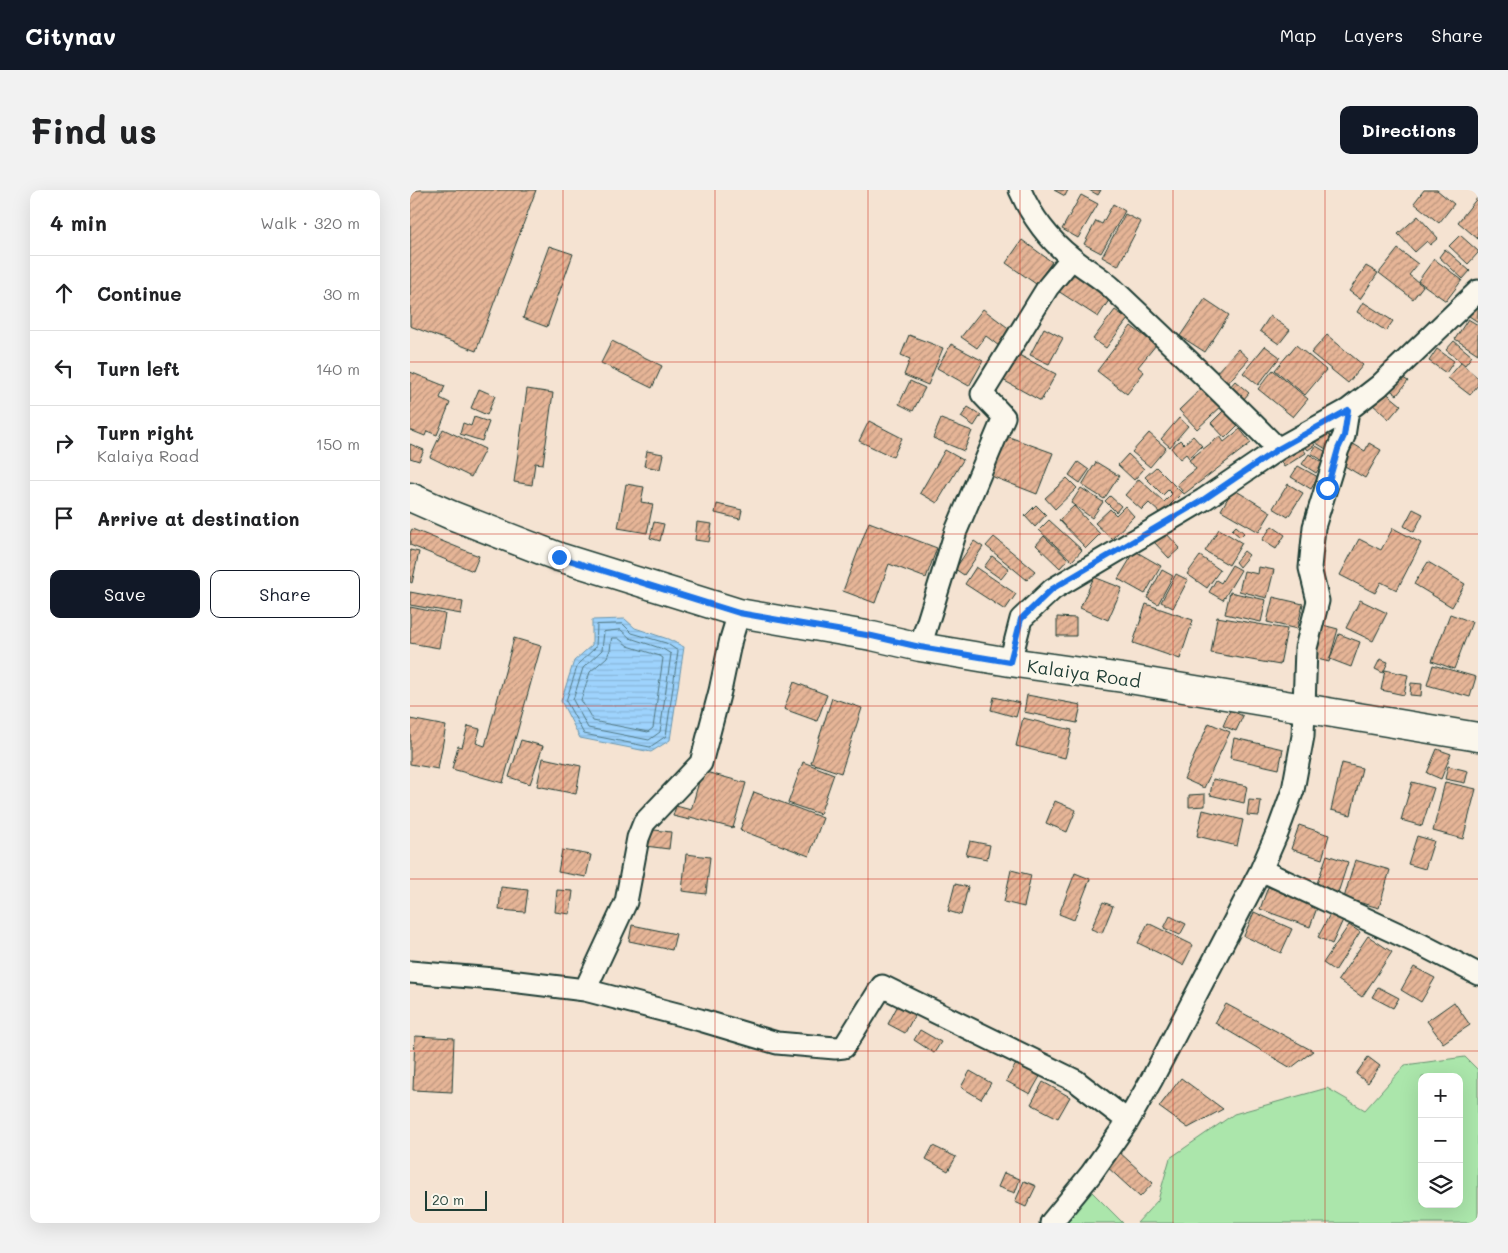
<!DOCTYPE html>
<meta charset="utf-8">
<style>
body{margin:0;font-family:Mali,sans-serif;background:#f2f2f2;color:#202124}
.controls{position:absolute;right:15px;bottom:15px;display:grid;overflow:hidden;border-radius:10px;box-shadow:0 5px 20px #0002}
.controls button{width:45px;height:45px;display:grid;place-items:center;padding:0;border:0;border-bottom:1px solid #e0e0e0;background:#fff;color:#202124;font:25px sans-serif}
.scale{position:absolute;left:15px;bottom:12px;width:62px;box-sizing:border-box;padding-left:5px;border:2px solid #1f3d34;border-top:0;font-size:14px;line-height:18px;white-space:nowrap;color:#1f3d34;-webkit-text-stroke:4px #fbf7ec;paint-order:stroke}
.stop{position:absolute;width:15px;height:15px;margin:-11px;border:4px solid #1a73e8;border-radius:50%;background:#fff}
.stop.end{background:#1a73e8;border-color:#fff;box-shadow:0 1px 5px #0008}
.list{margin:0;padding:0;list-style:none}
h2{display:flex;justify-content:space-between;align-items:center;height:65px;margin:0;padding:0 20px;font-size:21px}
h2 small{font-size:16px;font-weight:400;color:#757577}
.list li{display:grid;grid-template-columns:32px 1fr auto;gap:15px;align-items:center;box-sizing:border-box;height:75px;padding:0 20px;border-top:1px solid #e0e0e0}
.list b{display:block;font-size:19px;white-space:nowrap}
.list p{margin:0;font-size:16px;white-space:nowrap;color:#757577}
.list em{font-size:16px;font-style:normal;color:#757577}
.actions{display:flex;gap:10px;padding:15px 20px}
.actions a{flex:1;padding:11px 0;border:1px solid #111827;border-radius:10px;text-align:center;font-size:18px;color:#111827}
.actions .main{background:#111827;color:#fff}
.icon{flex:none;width:28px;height:28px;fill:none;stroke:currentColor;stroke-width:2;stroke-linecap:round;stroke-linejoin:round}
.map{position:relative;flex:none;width:1068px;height:1033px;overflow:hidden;border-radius:10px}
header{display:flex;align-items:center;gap:30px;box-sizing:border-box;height:70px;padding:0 25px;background:#111827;color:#fff}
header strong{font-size:24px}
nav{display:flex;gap:28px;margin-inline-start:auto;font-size:18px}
.intro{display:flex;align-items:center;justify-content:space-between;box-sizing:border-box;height:120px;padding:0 30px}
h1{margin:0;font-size:35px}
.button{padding:12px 22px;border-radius:10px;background:#111827;color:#fff;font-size:18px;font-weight:700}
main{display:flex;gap:30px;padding:0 30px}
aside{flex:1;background:#fff;border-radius:10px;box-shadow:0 5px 20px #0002}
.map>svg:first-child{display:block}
</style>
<header>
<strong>Citynav</strong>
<nav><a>Map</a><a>Layers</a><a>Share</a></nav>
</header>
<div class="intro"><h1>Find us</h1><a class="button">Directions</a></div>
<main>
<aside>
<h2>4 min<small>Walk · 320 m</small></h2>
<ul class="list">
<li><svg class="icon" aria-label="ahead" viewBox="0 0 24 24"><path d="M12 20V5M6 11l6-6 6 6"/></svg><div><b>Continue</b></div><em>30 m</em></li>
<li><svg class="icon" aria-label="left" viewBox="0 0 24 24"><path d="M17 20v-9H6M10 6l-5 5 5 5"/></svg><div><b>Turn left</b></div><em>140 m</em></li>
<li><svg class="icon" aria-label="right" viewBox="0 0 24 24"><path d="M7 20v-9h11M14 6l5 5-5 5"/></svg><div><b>Turn right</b><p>Kalaiya Road</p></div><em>150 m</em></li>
<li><svg class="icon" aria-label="arrive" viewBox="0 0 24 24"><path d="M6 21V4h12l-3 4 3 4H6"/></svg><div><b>Arrive at destination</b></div></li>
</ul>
<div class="actions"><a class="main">Save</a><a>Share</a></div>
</aside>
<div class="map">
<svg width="1068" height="1033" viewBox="0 0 1068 1033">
<defs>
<pattern id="water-rules" width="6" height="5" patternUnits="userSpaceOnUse" patternTransform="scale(1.25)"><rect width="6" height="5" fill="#9ed3fd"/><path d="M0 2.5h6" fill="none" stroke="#88b6d9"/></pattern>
<pattern id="building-hatch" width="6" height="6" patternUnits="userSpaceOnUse" patternTransform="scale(1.25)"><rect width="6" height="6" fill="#e6b597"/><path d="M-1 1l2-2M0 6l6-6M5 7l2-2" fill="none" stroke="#ba947c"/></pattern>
</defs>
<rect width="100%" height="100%" fill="#f5e3d2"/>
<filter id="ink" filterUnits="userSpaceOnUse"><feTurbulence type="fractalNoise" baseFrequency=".02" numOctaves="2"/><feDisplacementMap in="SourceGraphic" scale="10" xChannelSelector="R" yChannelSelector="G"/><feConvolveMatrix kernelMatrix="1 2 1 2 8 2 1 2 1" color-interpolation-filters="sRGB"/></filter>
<g filter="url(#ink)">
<!-- green -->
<path fill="#abe6ab" stroke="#659270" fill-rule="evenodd" d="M1055,867L1068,880V1033H727L748,1010L760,968L824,924L917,898L955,920L995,875ZM1012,887H1049V1014H1012Z
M680,1000L713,1033H653Z"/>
<!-- water -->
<path fill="url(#water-rules)" stroke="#6b97ad" d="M215,429L225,438L258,449L274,457L260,550L241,562L170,548L151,511L164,471L182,455V430Z"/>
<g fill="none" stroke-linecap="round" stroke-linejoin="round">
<!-- shore -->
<path stroke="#527984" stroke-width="1" d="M213,434L222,443L256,453L268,461L256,546L240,557L174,544L156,511L168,474L186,457L187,435Z
M211,440L220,448L253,459L261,464L250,542L239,550L178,538L163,510L173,478L192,460L194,442Z
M202,448H208L218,456L250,466L253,468L243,538L238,542L183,531L171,510L180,482L197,467L200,460Z"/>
</g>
<!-- building -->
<path fill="url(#building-hatch)" stroke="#1f3d34" d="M0,0H126L66,161L0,136Z
M644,0H658L655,6Z
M679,0H691L688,5Z
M1014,0H1027L1044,14L1029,33L1004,13Z
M671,5L688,14L668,48L652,39Z
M1068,7V49L1048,32Z
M703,14L715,21L691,63L674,54L686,31L692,34Z
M715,24L731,32L708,76L692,67Z
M1008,26L1028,48L1020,55L1017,51L1005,62L988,44Z
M1050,45L1068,61V63L1058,74L1039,56Z
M612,50L642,72L626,94L596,73Z
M139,56L163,64L137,137L113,128Z
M988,59L1008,74L999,85L1013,96L1003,109L969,83Z
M1035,59L1060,81L1053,89L1029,67Z
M1024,69L1052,90L1036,111L1008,91Z
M956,76L968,83L950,109L939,101Z
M662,80L705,101L688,127L648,101Z
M795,109L819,125L795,162L770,146Z
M953,112L983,131L976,141L947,122Z
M1068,112V132L1059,126Z
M573,119L601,140L589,156L576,146L567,158L551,147Z
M705,120L718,129L696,158L683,149Z
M860,126L880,140L869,154L850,141Z
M1058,129L1068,135V164L1045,149Z
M721,136L746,155L728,177L734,182L717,204L687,181Z
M634,138L653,148L639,174L620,165Z
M499,145L533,158L518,195L494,185L500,169L491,165Z
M917,145L953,175L938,193L901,163Z
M202,151L252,176L242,198L191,173Z
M1044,151L1062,166L1055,175L1036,160Z
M541,154L573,171L559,196L527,178Z
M886,155L916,180L895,205L865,180Z
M855,156L870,167L848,195L833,183Z
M828,159L839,169L816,195L804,185Z
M1027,159L1044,171L1036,183L1019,171Z
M605,163L646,184L631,211L591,189Z
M1051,173L1068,188V195L1060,205L1038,188Z
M863,180L898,209L883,227L848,199Z
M0,182L35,196L30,208L40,213L27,245L17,241L15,246L0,240Z
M990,186L998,191L987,205L979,199Z
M500,191L515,198L503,221L489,214Z
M825,191L839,203L833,210L819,198Z
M794,196L813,215L787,239L769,220Z
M69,199L85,206L77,225L61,218Z
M117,199L143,203L133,274L125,273L122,295L104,292Z
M974,201L991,215L979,229L962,214Z
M558,217L571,225L564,236L551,227Z
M814,220L828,235L815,248L801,233Z
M64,227L79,232L72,251L50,244L53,233L61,236Z
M769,228L778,236L760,257L751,249Z
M531,229L562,241L554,261L523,248Z
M459,231L492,248L483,267L449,251Z
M33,239L75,259L61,287L20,267Z
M830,239L841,253L774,304L767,294L786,279L779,270L810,246L814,252Z
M911,240L923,248L916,259L903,251Z
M739,243L756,258L740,277L722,262Z
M591,244L643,263L627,304L576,284Z
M783,246L792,256L779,268L776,264L770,269L761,258L770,250L774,254Z
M900,248L905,255L898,260L893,254Z
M940,252L955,261L959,253L971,260L955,288L928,272Z
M0,254L14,260L9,271L0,268Z
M890,254L896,263L874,277L869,269Z
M906,256L918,263L913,271L901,263Z
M535,260L553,270L527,313L510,303Z
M237,261L253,264L250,279L234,276Z
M718,264L734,279L724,290L708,275Z
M899,264L913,273L906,283L892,274Z
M668,272L679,280L670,293L659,285Z
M686,272L709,286L694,309L672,295Z
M888,276L908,287L901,299L881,287Z
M746,277L772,303L751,324L739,313L732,320L715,305L729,289L754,312L762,304L758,300L753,305L735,287Z
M657,288L667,298L645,319L635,308Z
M216,294L234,297L231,312L243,314L237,343L208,338Z
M878,294L893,303L878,327L863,318Z
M671,298L693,312L682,328L661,313Z
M823,299L861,322L849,342L811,320Z
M700,306L711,316L706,322L695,311Z
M307,314L332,320L330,329L305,323Z
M626,315L636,325L625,337L615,326Z
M664,316L690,344L676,358L649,330Z
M715,316L724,326L702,349L685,333L700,319L706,325Z
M1003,319L1013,324L1004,342L994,336Z
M639,330L672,360L662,371L629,340Z
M244,332L254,334L250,351L240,348Z
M287,332L302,334L299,352L285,350Z
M459,332L527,358L516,388L479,374L465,413L433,401Z
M826,336L834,343L830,347L822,340Z
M862,336L875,345L866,359L852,350Z
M983,338L1011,353L987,400L971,392L965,403L930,385L949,349L971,360Z
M2,339L69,366L63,381L0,355V343Z
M809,339L832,353L819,375L795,361Z
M754,341L770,358L759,368L743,351Z
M634,346L658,369L650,378L626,355Z
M584,347L625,381L617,390L576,356Z
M564,351L573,357L554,385L545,379Z
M0,360L9,362L2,393L0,392Z
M725,361L751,376L735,404L708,389Z
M834,361L839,365L829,377L825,372Z
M582,366L599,379L591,389L574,377Z
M790,366L810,380L797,398L777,384Z
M1018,372L1055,394L1042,417L1004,394Z
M822,375L831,380L813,410L799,402L806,390L811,393Z
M566,377L606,404L595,420L555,394Z
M849,377L864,380L857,408L829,401L834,381L848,384Z
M752,380L763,386L748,414L737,408Z
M766,384L778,390L763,418L751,412Z
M684,387L712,398L698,430L670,418Z
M0,402L53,412L51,424L0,415Z
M820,402L856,410L851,432L815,424Z
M863,407L893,414L887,439L857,432Z
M950,410L977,423L963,451L936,438Z
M736,414L783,430L770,469L723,453Z
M0,417L35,424L29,458L0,453Z
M1040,424L1062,432L1044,479L1022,471Z
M647,427L666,428V446H647Z
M807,427L877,439L870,475L801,463Z
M909,434L928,439L919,472L900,467Z
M929,444L950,452L941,477L920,469Z
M104,448L131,456L93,593L42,579L48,556L52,557L58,536L70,539L66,553L75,556Z
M970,469L978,472L973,483L965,479Z
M1023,475L1066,487L1060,507L1017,495Z
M975,480L998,485L994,505L971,500Z
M384,492L417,505L407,531L374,519Z
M1001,493L1012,494L1011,506L1000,505Z
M617,505L671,515L667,533L614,522Z
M584,507L610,513L606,527L581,520Z
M422,508L452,518L431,583L401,573Z
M820,520L833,526L826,541L813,536Z
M613,528L662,540L655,568L606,556Z
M0,529L36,536L28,579L0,574Z
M799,533L820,542L794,598L774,589Z
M824,548L873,559L869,579L820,568Z
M111,550L133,556L120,594L99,587Z
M1027,559L1041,564L1031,589L1017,583Z
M133,568L171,576L166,604L127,596Z
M393,572L424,584L410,624L378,613Z
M932,573L952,578L941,625L921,620Z
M1038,576L1058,581L1055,593L1035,589Z
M292,581L336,593L323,638L280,627V630L263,626L266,616L281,620Z
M803,589L837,596L834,613L800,605Z
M1002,592L1024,598L1012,636L991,630Z
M1035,592L1066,599L1053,649L1023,641Z
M344,602L413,628L399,666L330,640Z
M795,604V616L779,617V605Z
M839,610L851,611L849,626L837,625Z
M645,611L666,620L657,642L636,633Z
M793,620L833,630L827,656L787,646Z
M889,635L919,645L912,669L881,659Z
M236,639L261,642L259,659L235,656Z
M1007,646L1024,651L1015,679L998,674Z
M560,651L580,655L577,669L556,665Z
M152,660L181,665L176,687L148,682Z
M276,664L300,667L296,704L272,701Z
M917,665L938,672L926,709L904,702Z
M945,670L980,680L969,718L934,708Z
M601,680L621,685L614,717L594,712Z
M665,683L680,689L664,730L649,724Z
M545,694L558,697L551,725L538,721Z
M91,697L118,700L115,722L89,720Z
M858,697L908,715L900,737L850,719Z
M147,700L163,701L160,724L145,722Z
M693,712L703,716L692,743L681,739Z
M844,722L882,739L871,763L834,746Z
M920,724L933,730L922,754L908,747Z
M760,726L776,734L770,745L754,738Z
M738,733L783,755L773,775L728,753Z
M222,735L266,744L262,760L219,751Z
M939,735L950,742L925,781L913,773Z
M958,746L982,762L952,807L928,790Z
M1004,777L1025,788L1011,812L991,800Z
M968,797L989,808L983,818L962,807Z
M1044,812L1060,835L1033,853L1017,831Z
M816,814L903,861L881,878L805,833Z
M488,815L505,824L495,843L478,834Z
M510,840L531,852L524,863L504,850Z
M5,846L44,848L42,902L3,900Z
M958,867L970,876L958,893L946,884Z
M609,869L632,883L620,904L596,891Z
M560,881L581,893L571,909L551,897Z
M771,888L813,919L778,938L749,917Z
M633,892L660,907L648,928L621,914Z
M523,956L546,967L538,981L516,969Z
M708,961L743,993L730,1007L695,975Z
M594,983L610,989L605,1003L588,997Z
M614,991L626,996L616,1017L605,1012Z"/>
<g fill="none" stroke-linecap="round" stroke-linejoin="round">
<defs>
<path id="minor" d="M610,0C621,26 640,51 662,68C675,79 690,87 702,98C758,151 814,204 868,259
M510,457L546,341L594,227L572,204L638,97L662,68
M600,472L611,429L643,399L793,310L868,259L938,220L969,196L1068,101
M851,680L1012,755L1068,784
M0,782L84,789L175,800L290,830L367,853L425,858L434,857L472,796L666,891L718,931
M175,800L216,712L228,648L234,633L291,573L310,501L321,449L329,423
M641,1033L681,984L718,931L742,889L851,680L868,641L883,600L893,546L896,458L908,411L900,378L904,337L928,259L934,246L938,220"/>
<path id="secondary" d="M0,307L41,325L149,367L329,423L462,446L510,457L600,472L713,488L1068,547"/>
</defs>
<!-- minor casing -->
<use href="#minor" stroke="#1f3d34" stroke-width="25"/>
<!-- secondary casing -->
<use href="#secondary" stroke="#1f3d34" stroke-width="31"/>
<!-- minor -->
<use href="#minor" stroke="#fbf7ec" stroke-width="21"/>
<!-- secondary -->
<use href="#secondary" stroke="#fbf7ec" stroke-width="28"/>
</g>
</g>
<g fill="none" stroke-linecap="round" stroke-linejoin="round" filter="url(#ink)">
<!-- route -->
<path stroke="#1a73e8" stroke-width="6" d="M149,367L329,423L462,446L510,457L600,472L611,429L642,399L793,310L868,259L938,220L934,246L928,259L917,298"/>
</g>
<!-- grid -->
<path fill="none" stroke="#c8321e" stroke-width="1" stroke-opacity="0.55" d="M153,0V1033M305,0V1033M458,0V1033M610,0V1033M763,0V1033M915,0V1033M0,172H1068M0,344H1068M0,516H1068M0,689H1068M0,861H1068"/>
<g text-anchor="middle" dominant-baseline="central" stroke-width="5" stroke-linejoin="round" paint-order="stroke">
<!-- street labels -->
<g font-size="18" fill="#1f3d34" stroke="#fbf7ec">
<text transform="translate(674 483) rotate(8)">Kalaiya Road</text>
</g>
</g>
</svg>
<div class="controls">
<button>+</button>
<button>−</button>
<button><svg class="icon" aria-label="layers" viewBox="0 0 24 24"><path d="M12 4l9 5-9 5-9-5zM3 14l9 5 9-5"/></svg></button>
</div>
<div class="scale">20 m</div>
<div class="stop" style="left:917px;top:298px"></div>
<div class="stop end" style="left:149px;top:367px"></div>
</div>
</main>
